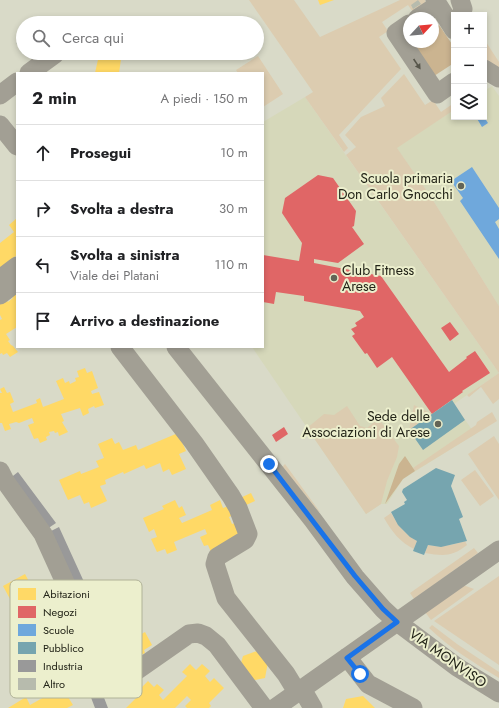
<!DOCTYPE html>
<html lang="it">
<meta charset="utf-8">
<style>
body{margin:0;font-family:Jost,sans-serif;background:#f6f6f6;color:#202124}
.controls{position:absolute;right:12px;top:12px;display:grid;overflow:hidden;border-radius:0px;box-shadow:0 2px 6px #0003}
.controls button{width:36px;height:36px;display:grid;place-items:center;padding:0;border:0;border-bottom:1px solid #e0e0e0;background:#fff;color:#202124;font:20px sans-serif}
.compass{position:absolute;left:403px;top:12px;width:36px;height:36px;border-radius:50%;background:#fff;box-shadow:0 2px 6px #0003;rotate:64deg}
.stop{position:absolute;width:12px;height:12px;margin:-9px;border:3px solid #1a73e8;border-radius:50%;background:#fff}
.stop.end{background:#1a73e8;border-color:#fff;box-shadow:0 1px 4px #0008}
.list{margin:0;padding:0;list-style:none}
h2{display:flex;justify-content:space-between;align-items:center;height:52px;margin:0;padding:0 16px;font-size:17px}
h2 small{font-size:13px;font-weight:400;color:#757577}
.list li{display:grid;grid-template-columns:26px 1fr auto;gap:12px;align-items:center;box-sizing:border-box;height:56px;padding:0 16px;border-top:1px solid #e0e0e0}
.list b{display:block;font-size:15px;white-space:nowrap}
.list p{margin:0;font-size:13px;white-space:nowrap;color:#757577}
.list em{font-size:13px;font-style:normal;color:#757577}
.icon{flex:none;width:22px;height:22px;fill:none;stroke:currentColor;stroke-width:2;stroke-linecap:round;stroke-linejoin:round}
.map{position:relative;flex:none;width:499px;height:708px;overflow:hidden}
.search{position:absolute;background:#fff;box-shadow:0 2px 6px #0003;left:16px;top:16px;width:248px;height:44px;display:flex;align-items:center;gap:10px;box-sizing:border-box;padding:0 14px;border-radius:22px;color:#757577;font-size:15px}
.panel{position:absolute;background:#fff;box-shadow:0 2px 6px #0003;left:16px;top:72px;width:248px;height:276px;border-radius:0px}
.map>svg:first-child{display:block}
</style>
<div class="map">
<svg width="499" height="708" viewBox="0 0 499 708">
<rect width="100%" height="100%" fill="#d9dac8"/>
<!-- built -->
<path fill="#d6d8ba" d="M492,86L499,96V306L431,197L396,147L454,110V117H484V91Z
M305,97L499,373L454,404L475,434L403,479L387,504H381L366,514L252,347H263V122Z"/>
<!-- green -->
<path fill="#dcccb0" d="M249,0H294L320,37L400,0H425L426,4L415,15L408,5L382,22L388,31L379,37L401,69L339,135L348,148L344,152L305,97L313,92Z
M484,39L499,62V70L484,61Z
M258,56L283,94L263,107V73H238L236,70Z
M404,74L425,105L433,100L441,112L454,103V110L397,148L431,197L499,306V399L493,404L481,387L469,397L467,395L499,373L346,155L356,147L345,135L361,117L385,106L381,98Z
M414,405L432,414L409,430Z
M347,406L360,426L367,428L374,422L379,423L381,422L399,446L397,457L387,481L381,504L366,514L307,428L324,414L334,415Z
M492,412L497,421L415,471L413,468L476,425L477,422Z
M494,436L499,444V500L468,454Z
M285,464L320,512H319L282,467Z
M475,470L494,496L480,506L461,480Z
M391,513C398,525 405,534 417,541L414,549C400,542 392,532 384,518Z
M465,541L467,545C452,557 443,556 425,553L428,545C441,548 452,545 465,541Z
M474,548L478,553L414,599L410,593Z
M499,576V665L434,621Z
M463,585L474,589L431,620L425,612Z
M432,625L457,644L499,672V678C474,663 450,648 429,628Z"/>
<!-- forest -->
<path fill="#cbb490" d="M439,25L454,47V63L434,76L413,42H433V29Z
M405,456L415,471L403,479L385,504L399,464Z"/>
<!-- homes -->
<path fill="#ffd966" d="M318,0H334L320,5Z
M99,55L121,59L119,73H95Z
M17,218V255L0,268V243L14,232L9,225Z
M17,286V327L6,334L10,340L8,341L11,345L13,346L18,352L10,357L7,353L3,355L2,353L0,354V320L2,319L0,315V298L6,299L8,302L13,298L11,296Z
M85,368L87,373L92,371L98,388L91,391L92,394L99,392L104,405L95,408L94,406L88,409L89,413L83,416L80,408L61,414L64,421L62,422L68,432L59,436L58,432L55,433L54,431L49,432L50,435L46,437L47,440L40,443L38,438L34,439L28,425L34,423L32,418L19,423L16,422L9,424L11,429L5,431L2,423H0V393H2L0,389L4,387L7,393L10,392L14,402L10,404L13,412L37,403L36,400L40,398L43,407L64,399L56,381L63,378L65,383L69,381L70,384L76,381L75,378L79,377L77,371Z
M178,433L186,451L179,454L186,469L172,475L169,469L163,472L160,463L146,469L144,465L124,474L123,472L105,480L106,484L100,486L107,501L91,508L89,502L84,504L80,495L68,500L59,480L80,471L81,474L99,467L96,461L104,458L98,444L112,438L115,444L119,442L123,450L136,445L138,450Z
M251,493L255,501L244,506L240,498Z
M175,500L179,508L182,506L186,515L179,518L182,523L212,510L210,505L220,500L223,508L231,505L236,514L229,517L232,524L238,522L243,535L211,552L208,545L204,546L200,537L207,534L205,529L174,542L177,550L167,554L165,549L157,552L151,539L157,537L154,529L149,532L143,518L164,509L162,506Z
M25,574L63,645L41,657L3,586Z
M128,616L132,623L136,620L141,628L135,631L138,636L145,632L152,645L144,650L145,653L137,657L132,648L130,649L133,655L131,656L136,664L127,669L124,665L119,668L109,657L115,654L110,646L105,649L99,638L107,633L105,629L111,626L113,631L118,628L115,623Z
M257,651L268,662L265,678L251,681L239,670L243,656Z
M190,664L196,670L202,664L210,671L205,676L210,682L214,678L224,688L209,703L211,706L209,708H187L185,706L191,700L187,696L175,708H126L141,693L138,691L148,681L154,687L157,684L164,690L159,695L163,700L187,676L182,672Z
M76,668L86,686L68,697L73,705L67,708H8L26,697L30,705L62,687L57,679Z
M363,696L375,708H343L346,699Z"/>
<!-- shops -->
<path fill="#e06666" d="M318,175L333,178L356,211L354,226L352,227L364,244L338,263L314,259V263L381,276L449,372L467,358L466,357L475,351L490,373L462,391L463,392L432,414L392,357L377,368L367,353L365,354L352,336L355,334L351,329L357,326L355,323L364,317L360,311L304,301V296L276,292L274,304L263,302V255L299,261L302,243L282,213L285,198Z
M450,322L459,334L450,341L441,328Z
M284,427L288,434L276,442L272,435Z"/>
<!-- schools -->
<path fill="#6fa8dc" d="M476,117H484L488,123L482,127Z
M472,167L499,208V219L495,222L499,229V259L460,201L463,198L451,181Z"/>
<!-- public -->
<path fill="#76a5af" d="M452,400L465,420L423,450L409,430Z
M436,468L455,475L451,486L463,517L459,519L467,541L441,547L428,545L424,555L413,551L417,541L410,537L398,525L391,512L405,504L404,502L407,500L402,492L403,489Z"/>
<!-- industry -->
<path fill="#999" d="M18,472L56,523L47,529L9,479Z
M59,527L90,595L80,599L49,532Z
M98,682L108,708H95L87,687Z"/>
<!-- building -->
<path fill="#b7bbad" d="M418,0L421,4L413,9L411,5Z
M23,38V51L16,43Z"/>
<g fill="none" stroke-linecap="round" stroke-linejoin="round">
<!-- minor -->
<path stroke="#a29f94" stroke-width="19" d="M435,0L454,30
M460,0L463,9L461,15
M418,18L438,5
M409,24L396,33L437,94L454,82
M484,69L499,78
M29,73L55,54
M0,95L17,82
M0,125L17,146
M0,279L17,266
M0,295L17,282
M120,347L194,443L231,496L238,508L248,534L245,540L217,557L215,564L226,598L286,674L297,692
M176,347L313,520L355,577L383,609L397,622L457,667L499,693
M0,471L5,481L43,534L88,633L105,663L110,671L119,677L136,671L189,634L198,633L206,636L217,645L264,708
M347,657L368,684L413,708
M302,689L313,708
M275,708L499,550"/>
</g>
<!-- one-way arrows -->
<defs><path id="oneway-solid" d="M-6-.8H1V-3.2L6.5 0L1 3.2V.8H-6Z"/></defs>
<use fill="#56554a" href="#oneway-solid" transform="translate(417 64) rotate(56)"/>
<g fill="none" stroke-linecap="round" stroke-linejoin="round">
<!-- route -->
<path stroke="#1a73e8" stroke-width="5" d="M269,464L355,576L383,609L397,622L347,658L360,674"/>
</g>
<!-- markers -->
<g fill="#636456" stroke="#ecefcd" stroke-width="1.5">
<circle cx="461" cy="186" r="4"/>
<circle cx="334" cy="278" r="4"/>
<circle cx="438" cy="424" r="4"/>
</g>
<g text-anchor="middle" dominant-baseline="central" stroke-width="4" stroke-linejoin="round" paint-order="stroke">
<!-- poi labels -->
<g font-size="14" fill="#232418" stroke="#ecefcd" text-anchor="end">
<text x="453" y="178">Scuola primaria<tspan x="453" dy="16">Don Carlo Gnocchi</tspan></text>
<text x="342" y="270" text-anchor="start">Club Fitness<tspan x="342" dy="16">Arese</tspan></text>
<text x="430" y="416">Sede delle<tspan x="430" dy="16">Associazioni di Arese</tspan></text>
</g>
<!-- street labels -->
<g font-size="14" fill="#232418" stroke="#ecefcd">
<text transform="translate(448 658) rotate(35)">VIA MONVISO</text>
</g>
</g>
<!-- legend -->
<rect x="10" y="580" width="132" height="118" rx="6" fill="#ecefcd" stroke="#b0b297" stroke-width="1"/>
<rect x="18" y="588" width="18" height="12" fill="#ffd966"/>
<rect x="18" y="606" width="18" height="12" fill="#e06666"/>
<rect x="18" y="624" width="18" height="12" fill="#6fa8dc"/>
<rect x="18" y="642" width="18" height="12" fill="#76a5af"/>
<rect x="18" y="660" width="18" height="12" fill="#999"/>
<rect x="18" y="678" width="18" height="12" fill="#b7bbad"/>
<g font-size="11" fill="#232418">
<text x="43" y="598">Abitazioni</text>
<text x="43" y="616">Negozi</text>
<text x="43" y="634">Scuole</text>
<text x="43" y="652">Pubblico</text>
<text x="43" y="670">Industria</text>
<text x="43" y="688">Altro</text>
</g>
</svg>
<div class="controls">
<button>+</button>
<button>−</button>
<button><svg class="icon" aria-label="layers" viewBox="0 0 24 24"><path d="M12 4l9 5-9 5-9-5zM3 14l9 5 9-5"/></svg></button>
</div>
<svg class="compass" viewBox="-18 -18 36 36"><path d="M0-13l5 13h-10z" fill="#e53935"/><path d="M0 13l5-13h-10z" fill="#757577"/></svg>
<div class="stop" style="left:360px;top:674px"></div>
<div class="stop end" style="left:269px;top:464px"></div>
<div class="search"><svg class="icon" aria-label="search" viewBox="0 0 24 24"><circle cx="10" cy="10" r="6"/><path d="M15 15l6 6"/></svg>Cerca qui</div>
<section class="panel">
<h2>2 min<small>A piedi · 150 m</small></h2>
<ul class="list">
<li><svg class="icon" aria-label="ahead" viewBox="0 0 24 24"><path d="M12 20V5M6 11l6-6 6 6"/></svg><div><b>Prosegui</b></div><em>10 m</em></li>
<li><svg class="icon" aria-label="right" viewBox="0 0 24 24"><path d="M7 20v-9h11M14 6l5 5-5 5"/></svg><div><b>Svolta a destra</b></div><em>30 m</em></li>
<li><svg class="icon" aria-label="left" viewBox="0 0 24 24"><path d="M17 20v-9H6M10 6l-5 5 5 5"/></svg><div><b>Svolta a sinistra</b><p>Viale dei Platani</p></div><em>110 m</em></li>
<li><svg class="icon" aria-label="arrive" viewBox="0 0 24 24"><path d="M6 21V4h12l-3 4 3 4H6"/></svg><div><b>Arrivo a destinazione</b></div></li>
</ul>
</section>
</div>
